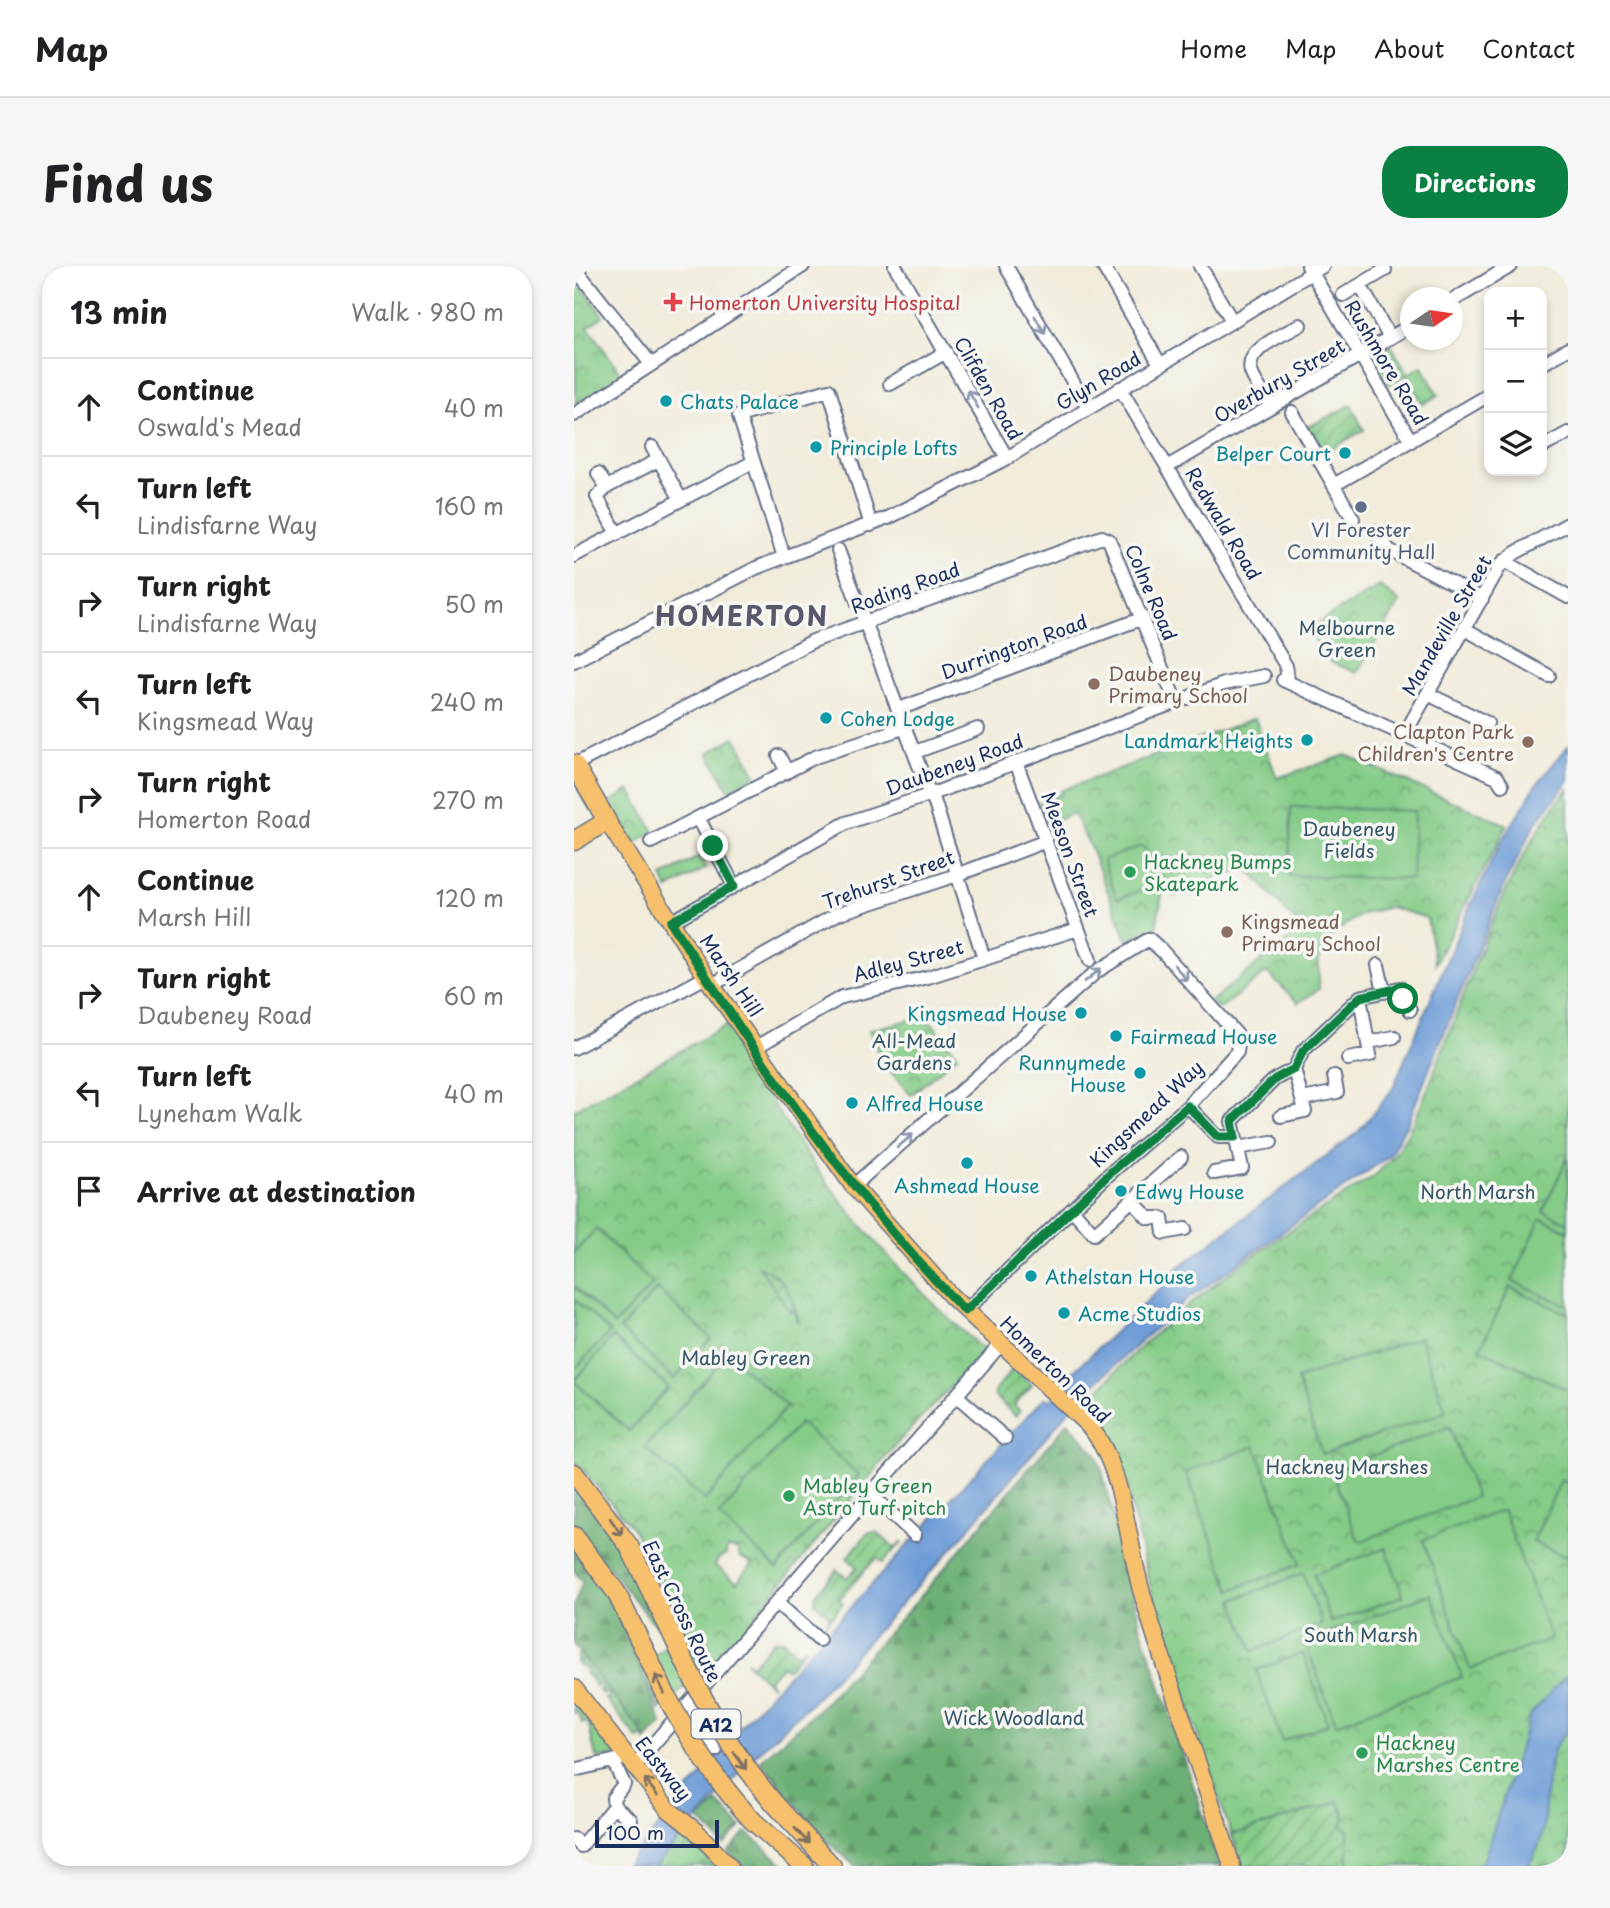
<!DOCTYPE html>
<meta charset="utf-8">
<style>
body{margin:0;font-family:"Playpen Sans",sans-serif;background:#f6f6f6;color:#202124}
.controls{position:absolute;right:21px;top:21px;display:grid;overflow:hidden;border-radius:14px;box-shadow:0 4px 10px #0003}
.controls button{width:63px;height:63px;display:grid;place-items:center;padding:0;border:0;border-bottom:2px solid #e0e0e0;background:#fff;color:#202124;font:35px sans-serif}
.compass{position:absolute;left:826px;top:21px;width:63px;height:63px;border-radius:50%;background:#fff;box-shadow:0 4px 10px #0003;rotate:77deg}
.scale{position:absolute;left:21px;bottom:18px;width:124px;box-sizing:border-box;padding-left:7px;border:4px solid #1b2f5e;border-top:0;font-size:19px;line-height:24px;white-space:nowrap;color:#1b2f5e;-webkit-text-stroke:5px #f6f6f2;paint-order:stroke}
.stop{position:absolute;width:21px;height:21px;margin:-16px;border:5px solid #0b8043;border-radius:50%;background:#fff}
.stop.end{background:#0b8043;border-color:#fff;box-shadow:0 2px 7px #0008}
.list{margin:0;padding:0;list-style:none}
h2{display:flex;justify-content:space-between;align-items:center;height:91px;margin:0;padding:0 28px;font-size:30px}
h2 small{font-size:23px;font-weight:400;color:#757577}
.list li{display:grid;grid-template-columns:46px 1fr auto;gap:21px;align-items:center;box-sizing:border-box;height:98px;padding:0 28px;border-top:2px solid #e0e0e0}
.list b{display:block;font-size:26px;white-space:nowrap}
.list p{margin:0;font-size:23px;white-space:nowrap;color:#757577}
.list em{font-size:23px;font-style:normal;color:#757577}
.icon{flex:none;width:38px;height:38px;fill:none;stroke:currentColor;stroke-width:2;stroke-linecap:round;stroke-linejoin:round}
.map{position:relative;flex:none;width:994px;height:1600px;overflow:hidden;border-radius:28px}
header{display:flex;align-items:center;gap:42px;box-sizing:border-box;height:98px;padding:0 35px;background:#fff;border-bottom:2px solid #e0e0e0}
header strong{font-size:33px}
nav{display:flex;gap:38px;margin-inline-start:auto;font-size:24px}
.intro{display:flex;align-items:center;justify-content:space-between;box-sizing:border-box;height:168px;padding:0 42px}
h1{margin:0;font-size:49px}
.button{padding:18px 32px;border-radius:28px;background:#0b8043;color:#fff;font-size:24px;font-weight:700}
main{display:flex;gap:42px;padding:0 42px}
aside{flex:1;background:#fff;border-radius:28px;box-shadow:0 4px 10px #0003}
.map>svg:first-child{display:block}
</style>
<header>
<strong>Map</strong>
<nav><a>Home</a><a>Map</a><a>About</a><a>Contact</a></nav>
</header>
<div class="intro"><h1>Find us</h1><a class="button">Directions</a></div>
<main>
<aside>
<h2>13 min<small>Walk · 980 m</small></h2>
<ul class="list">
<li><svg class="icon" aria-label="ahead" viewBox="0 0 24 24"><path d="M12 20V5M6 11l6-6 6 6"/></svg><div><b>Continue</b><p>Oswald's Mead</p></div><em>40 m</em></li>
<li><svg class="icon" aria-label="left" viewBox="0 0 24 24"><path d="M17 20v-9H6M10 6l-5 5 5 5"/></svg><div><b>Turn left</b><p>Lindisfarne Way</p></div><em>160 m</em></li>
<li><svg class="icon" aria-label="right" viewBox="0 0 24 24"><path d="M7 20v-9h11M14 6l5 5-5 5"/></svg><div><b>Turn right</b><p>Lindisfarne Way</p></div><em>50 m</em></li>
<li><svg class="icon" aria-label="left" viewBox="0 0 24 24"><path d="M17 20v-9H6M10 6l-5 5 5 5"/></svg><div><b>Turn left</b><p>Kingsmead Way</p></div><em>240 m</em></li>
<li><svg class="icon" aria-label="right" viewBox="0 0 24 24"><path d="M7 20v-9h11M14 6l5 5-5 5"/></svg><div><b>Turn right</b><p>Homerton Road</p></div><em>270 m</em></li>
<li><svg class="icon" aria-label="ahead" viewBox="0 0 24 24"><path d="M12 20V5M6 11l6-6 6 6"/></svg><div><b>Continue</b><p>Marsh Hill</p></div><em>120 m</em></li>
<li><svg class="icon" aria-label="right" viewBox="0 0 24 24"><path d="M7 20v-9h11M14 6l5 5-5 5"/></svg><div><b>Turn right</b><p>Daubeney Road</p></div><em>60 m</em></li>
<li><svg class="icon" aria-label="left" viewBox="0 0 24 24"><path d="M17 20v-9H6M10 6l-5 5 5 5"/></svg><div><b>Turn left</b><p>Lyneham Walk</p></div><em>40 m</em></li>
<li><svg class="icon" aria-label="arrive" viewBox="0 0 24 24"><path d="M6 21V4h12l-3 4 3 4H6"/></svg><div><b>Arrive at destination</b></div></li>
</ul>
</aside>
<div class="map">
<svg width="994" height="1600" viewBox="0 0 994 1600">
<defs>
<pattern id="grass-tufts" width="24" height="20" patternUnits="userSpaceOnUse" patternTransform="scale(1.75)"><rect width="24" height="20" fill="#85cc88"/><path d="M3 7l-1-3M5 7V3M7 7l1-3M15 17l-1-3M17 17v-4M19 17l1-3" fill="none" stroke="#6ca672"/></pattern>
<pattern id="forest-firs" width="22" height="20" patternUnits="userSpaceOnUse" patternTransform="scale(1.75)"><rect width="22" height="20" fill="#6cb074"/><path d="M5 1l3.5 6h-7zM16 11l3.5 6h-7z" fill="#589062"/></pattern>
<pattern id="park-crowns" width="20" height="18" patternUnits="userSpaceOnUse" patternTransform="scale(1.75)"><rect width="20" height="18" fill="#85cc88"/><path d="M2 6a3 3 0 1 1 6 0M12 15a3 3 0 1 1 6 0" fill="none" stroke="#6ca672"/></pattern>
<pattern id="garden-furrows" width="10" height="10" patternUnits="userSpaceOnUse" patternTransform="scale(1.75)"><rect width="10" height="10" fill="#85cc88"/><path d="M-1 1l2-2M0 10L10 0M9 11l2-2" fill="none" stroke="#6ca672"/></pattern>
</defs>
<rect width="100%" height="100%" fill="#f6f6f2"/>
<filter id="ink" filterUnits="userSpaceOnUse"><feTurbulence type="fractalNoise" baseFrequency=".0143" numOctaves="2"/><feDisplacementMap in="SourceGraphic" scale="14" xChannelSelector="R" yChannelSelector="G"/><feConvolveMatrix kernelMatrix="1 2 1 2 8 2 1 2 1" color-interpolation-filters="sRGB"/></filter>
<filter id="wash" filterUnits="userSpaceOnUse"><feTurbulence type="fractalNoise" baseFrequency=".00686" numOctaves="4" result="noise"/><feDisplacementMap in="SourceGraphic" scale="28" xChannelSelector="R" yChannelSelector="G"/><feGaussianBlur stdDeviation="1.57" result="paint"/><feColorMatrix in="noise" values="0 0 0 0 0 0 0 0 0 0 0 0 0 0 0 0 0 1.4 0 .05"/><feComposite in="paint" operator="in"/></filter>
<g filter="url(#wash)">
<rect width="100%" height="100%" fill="#f1ecda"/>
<!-- grass -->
<path fill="url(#grass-tufts)" stroke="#507e73" stroke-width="2" d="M126,590L132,602L94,623L88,611Z
M6,1440L43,1487L39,1491L22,1492L14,1456L8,1457L5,1446L0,1447V1441Z"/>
<!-- forest -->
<path fill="url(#forest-firs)" stroke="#447069" stroke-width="2" d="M494,1156L522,1188L529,1208L567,1362L646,1600H281L254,1576L186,1495L246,1442L342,1336Z
M0,1219L56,1293L88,1357L84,1362C55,1329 30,1293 0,1261Z
M0,1283L41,1341L88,1458L73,1474L0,1379V1340L9,1315L0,1306Z
M143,1536L167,1561L150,1579L125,1554Z
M172,1566L212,1600H168L154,1586Z"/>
<!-- park -->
<path fill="url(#park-crowns)" stroke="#507e73" stroke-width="2" fill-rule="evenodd" d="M1,11L29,50L14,61L48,109L2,139Z
M806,320L826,336L783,407L757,396L733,363Z
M681,452L703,512L772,489L933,559L861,698L853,652L816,641L788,648L760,667L745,694V723L724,737L693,706L645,743L637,735L728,663L673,602L600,630L591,612L581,669H563L554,676L515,578L499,547L473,559L465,537L487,528L486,525Z
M161,471L182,509L155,524L134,487Z
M994,523V1600H668C638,1511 607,1422 580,1333C560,1269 557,1190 510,1141C589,1046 696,976 800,910C837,879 853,823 870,780C904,693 935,594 994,523Z
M56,524L80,566L61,577L35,537Z
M352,750L384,789L337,829L309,797L295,764Z
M155,758C216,882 307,995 411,1085L326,1174L132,1409L58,1261L0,1194V844ZM153,1282L163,1283L166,1291L178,1297L163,1316L141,1299L146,1291L152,1289Z
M109,1567L142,1600H81Z"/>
<!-- garden -->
<path fill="url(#garden-furrows)" stroke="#507e73" stroke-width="2" d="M817,79L834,108L814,119L800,95V89Z
M777,139L790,164L748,188L732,162Z
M185,1001C212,1010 217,1029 225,1055H223L219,1044L216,1045Z
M440,1102L458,1119L440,1139L446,1145L442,1150L421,1131V1124Z
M303,1266L320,1282L329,1275L308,1297L302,1292L265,1333L269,1337L250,1360L256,1350L241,1337V1329L263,1304L273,1312L283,1301L273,1292L294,1267Z
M200,1374H208L224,1388L233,1380L213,1403L208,1399L194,1414L198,1420L172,1396L178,1399Z
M5,1386L73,1474L72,1475L68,1470L64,1473L32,1433L36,1430L32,1426L29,1429L25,1424L28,1421L25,1417L22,1420L17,1414L18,1409L15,1411L11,1407L14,1404L4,1398L6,1394L2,1396Z
M764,1536L771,1551L768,1560L774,1565V1600H668L658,1569Z"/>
<!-- pitch -->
<path fill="#85cc88" stroke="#507e73" stroke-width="2" d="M848,100L864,129L849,138L832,109Z
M717,541L840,545L838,613L715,610Z
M567,580L571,582L584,618L543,633L529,594Z
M994,890V957L969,945Z
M967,952L994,965V1040L938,1015Z
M22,963L79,1018L40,1059L0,1020V987Z
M936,1021L994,1048V1124L906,1083Z
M83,1023L137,1072L100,1113L46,1063Z
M0,1033L36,1066L0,1104Z
M39,1071L94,1121L55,1165L0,1115Z
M846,1071L872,1146L748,1188L723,1113Z
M153,1088L213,1140L131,1234L71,1182Z
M226,1157L285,1209L203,1302L145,1250Z
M875,1161L902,1231L785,1276L758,1205Z
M681,1180L726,1298L657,1324L612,1206Z
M987,1214L994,1217V1292L959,1276Z
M929,1244L977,1373L896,1403L849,1274Z
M812,1282L829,1330L757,1356L740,1308Z
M729,1307L748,1358L679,1385L659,1334Z
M857,1328L888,1411L762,1458L731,1376Z
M109,1365L128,1405L86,1444L66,1402Z
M729,1387L754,1458L708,1475L682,1404Z"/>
<!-- water -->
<path fill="#6e9dd7" stroke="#44669a" stroke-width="2" d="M994,480V516L961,558L930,619L834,856L815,890L610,1036L506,1131L387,1272L244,1430L184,1487L81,1600H51L84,1561L93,1555L88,1550L125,1513L163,1464L471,1131L476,1135L499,1111L497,1108L592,1017L600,1005L784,866L818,824L896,640L925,580L962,519Z
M994,1407V1465C969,1482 973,1542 968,1570C966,1580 959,1591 954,1600H905L911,1590L956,1449Z"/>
</g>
<g filter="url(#ink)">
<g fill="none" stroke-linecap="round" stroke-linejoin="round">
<defs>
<path id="minor" d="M321,0L433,192
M432,0L514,142
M529,0L586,98
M626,0L658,55
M734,0L837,175
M0,1L77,98
M786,19L816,72
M769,29L811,4
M878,35L937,0
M968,98L994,83
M316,118L372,86
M546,122L712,400L714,415
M697,140C691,130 681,117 677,106C670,83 711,68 726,59
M718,146L779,253
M0,149L229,0
M78,181L107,234
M968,181L994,167
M593,201L836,60
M24,208L33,221
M760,219L915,129
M314,252L433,192L749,0
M800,265L815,284L908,333
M43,268L23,231L33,221L84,194
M264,284L356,529
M0,290L179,196
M210,291L165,150L255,124L297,259
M930,295L994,331
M891,363L975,410
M0,395L182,302L307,254
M709,414L923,511L928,519
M854,428L913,457
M325,443L569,352
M830,469L926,300L941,287L994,258
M341,486L404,463
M205,490L213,506
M442,496L516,694
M0,499L239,375L528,271L535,274L602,436
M358,528L410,693
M125,553L160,620
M77,576L241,491L332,461
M97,656L272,557L358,528L650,418L690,410
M804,699L810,726
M138,719L263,648L383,609L472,575
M786,731L826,722L836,744
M795,776L820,771
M182,781L268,731L354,711L504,663
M0,782L132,711
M774,793L796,789L786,731
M729,833L763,826L760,810
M614,840L644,871H661
M707,850L731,845L720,803
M664,882L697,876
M640,907L668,902L658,855L701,813L720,803L729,785L786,731
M279,920L522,706L575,673L588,685L665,771L663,786L614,840L533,910L391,1045
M558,934L574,952H588L590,967L611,963
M498,943L520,968L607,891
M383,1130L431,1172
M296,1228L341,1269
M203,1337L245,1374
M115,1438L142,1484
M61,1499L427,1078
M0,1504L47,1493
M40,1540L57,1554
M0,1573L7,1580L40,1540L39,1532L50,1518L40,1497"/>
<path id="major" d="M33,555L132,711L279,920L377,1030L516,1161C550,1202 553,1276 568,1327C595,1419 629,1509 658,1600
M0,1422L94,1543L122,1565L155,1600"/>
<path id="highway" d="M0,498L33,555L0,575
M0,1207L55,1280L99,1370
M0,1270L42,1326L74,1391
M200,1537L258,1600
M179,1555L230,1600"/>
</defs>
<!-- minor casing -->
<use href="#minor" stroke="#667189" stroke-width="16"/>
<!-- major casing -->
<use href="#major" stroke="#667189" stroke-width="19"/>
<!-- highway casing -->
<use href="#highway" stroke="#667189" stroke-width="21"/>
<!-- minor -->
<use href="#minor" stroke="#fff" stroke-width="12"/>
<!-- major -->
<use href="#major" stroke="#f7c06c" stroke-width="16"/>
<!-- highway -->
<use href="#highway" stroke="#f7c06c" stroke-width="18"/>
<defs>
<path id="highway-bridge" d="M99,1370C126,1432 157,1486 200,1537
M74,1391C101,1452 133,1506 179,1555"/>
</defs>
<!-- highway-bridge casing -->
<use href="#highway-bridge" stroke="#667189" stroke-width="21" stroke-linecap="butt"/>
<!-- highway-bridge -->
<use href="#highway-bridge" stroke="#f7c06c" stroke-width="18"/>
</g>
<!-- one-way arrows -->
<defs><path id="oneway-shaft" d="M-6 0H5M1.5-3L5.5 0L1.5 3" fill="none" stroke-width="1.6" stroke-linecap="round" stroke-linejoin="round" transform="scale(1.75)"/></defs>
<g stroke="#8d97ae">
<use href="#oneway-shaft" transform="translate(466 59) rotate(60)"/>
<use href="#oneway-shaft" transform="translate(399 133) rotate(-120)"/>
<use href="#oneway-shaft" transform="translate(607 707) rotate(49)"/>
<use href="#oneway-shaft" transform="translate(519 709) rotate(-39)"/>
<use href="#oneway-shaft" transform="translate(331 875) rotate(-41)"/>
</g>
<g stroke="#7e7064">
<use href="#oneway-shaft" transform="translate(42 1261) rotate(56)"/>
<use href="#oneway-shaft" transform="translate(86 1418) rotate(-115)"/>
<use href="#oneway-shaft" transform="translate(166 1495) rotate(54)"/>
<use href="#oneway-shaft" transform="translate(77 1521) rotate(-127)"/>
<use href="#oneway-shaft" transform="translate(228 1570) rotate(47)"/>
</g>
</g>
<g fill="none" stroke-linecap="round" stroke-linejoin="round" filter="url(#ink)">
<!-- route -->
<path stroke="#0b8043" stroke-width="9" d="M139,580L160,620L97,656C184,793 276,929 391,1045L537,906L614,840L644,871H661L658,855L701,813L720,803L729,785L786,731L826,722L829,733"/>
</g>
<!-- markers -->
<path fill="#e0444e" stroke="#f6f6f2" stroke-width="2.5" d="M95.5 25.5h7v7h7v7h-7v7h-7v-7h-7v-7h7z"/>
<g fill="#0f9aa8" stroke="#f6f6f2" stroke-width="2.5">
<circle cx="92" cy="135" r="7"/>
<circle cx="242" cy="181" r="7"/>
<circle cx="771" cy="187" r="7"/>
<circle cx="252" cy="452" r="7"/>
<circle cx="733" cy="474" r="7"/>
<circle cx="507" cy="747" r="7"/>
<circle cx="542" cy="770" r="7"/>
<circle cx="566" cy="807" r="7"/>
<circle cx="278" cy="837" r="7"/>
<circle cx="393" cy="897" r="7"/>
<circle cx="547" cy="925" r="7"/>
<circle cx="457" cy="1010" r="7"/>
<circle cx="490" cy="1047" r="7"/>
</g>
<circle fill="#5c6f8a" stroke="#f6f6f2" stroke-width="2.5" cx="787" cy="241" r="7"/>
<g fill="#8d6e63" stroke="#f6f6f2" stroke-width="2.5">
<circle cx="520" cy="418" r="7"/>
<circle cx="954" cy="476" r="7"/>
<circle cx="653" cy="666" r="7"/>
</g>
<g fill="#2e9e5b" stroke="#f6f6f2" stroke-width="2.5">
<circle cx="556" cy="606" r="7"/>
<circle cx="215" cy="1230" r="7"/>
<circle cx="788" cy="1487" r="7"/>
</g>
<g text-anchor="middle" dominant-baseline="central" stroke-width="7" stroke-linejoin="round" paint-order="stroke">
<!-- shield labels -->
<rect fill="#f6f6f2" stroke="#5d6b8a" stroke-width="2" x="117.5" y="1443.5" width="49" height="29" rx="5"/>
<g font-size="18" font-weight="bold" fill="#1b2f5e">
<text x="142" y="1458">A12</text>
</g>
<!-- health labels -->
<g font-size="19" fill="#be3a42" stroke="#f6f6f2" text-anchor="start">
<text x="115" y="36">Homerton University Hospital</text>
</g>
<!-- street labels -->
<g font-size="19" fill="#1b2f5e" stroke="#f6f6f2">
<text transform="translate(813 96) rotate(59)">Rushmore Road</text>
<text transform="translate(524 114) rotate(-31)">Glyn Road</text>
<text transform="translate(705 114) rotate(-30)">Overbury Street</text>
<text transform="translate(415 122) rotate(60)">Clifden Road</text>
<text transform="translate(650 257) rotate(59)">Redwald Road</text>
<text transform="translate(331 321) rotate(-20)">Roding Road</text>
<text transform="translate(578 326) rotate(67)">Colne Road</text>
<text transform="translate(872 359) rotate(-60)">Mandeville Street</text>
<text transform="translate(440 380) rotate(-20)">Durrington Road</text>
<text transform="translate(380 498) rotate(-20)">Daubeney Road</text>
<text transform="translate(497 588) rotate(70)">Meeson Street</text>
<text transform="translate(314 613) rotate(-20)">Trehurst Street</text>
<text transform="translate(334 694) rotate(-15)">Adley Street</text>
<text transform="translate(158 709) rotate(56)">Marsh Hill</text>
<text transform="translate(572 847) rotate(-43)">Kingsmead Way</text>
<text transform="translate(482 1103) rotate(44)">Homerton Road</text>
<text transform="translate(109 1345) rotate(64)">East Cross Route</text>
<text transform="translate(90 1502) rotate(51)">Eastway</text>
</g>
<!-- culture labels -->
<g font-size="19" fill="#0d838f" stroke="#f6f6f2" text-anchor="start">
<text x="106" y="135">Chats Palace</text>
<text x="256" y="181">Principle Lofts</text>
<text x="757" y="187" text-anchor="end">Belper Court</text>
<text x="266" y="452">Cohen Lodge</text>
<text x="719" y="474" text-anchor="end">Landmark Heights</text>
<text x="493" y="747" text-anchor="end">Kingsmead House</text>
<text x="556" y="770">Fairmead House</text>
<text x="552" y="796" text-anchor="end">Runnymede<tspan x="552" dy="22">House</tspan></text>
<text x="292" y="837">Alfred House</text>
<text x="393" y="919" text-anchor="middle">Ashmead House</text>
<text x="561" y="925">Edwy House</text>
<text x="471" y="1010">Athelstan House</text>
<text x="504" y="1047">Acme Studios</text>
</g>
<!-- service labels -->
<g font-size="19" fill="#4e5e75" stroke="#f6f6f2">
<text x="787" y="263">VI Forester<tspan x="787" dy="22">Community Hall</tspan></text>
</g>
<!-- park labels -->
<g font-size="19" fill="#365668" stroke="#f6f6f2">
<text x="773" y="361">Melbourne<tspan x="773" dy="22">Green</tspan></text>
<text x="775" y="562">Daubeney<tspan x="775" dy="22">Fields</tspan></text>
<text x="340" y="774">All-Mead<tspan x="340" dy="22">Gardens</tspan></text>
<text x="904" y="925">North Marsh</text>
<text x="172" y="1091">Mabley Green</text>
<text x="773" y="1200">Hackney Marshes</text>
<text x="787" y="1368">South Marsh</text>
<text x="440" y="1451">Wick Woodland</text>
</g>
<!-- education labels -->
<g font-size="19" fill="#785e54" stroke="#f6f6f2" text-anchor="start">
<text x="534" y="407">Daubeney<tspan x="534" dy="22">Primary School</tspan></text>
<text x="940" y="465" text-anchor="end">Clapton Park<tspan x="940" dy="22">Children's Centre</tspan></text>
<text x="667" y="655">Kingsmead<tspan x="667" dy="22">Primary School</tspan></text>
</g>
<!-- leisure labels -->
<g font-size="19" fill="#27864d" stroke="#f6f6f2" text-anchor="start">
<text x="570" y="595">Hackney Bumps<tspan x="570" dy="22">Skatepark</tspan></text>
<text x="229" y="1219">Mabley Green<tspan x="229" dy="22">Astro Turf pitch</tspan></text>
<text x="802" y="1476">Hackney<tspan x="802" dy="22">Marshes Centre</tspan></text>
</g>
<!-- district labels -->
<g font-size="26" font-weight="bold" letter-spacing="2" fill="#57586a" stroke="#f6f6f2">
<text x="168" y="349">HOMERTON</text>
</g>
</g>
</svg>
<div class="controls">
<button>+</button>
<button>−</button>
<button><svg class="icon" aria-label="layers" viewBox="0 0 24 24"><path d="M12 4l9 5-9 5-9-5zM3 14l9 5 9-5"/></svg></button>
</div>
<svg class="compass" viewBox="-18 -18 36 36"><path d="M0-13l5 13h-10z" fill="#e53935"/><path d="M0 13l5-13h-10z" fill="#757577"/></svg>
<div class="scale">100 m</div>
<div class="stop" style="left:829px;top:733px"></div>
<div class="stop end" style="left:139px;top:580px"></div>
</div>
</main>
